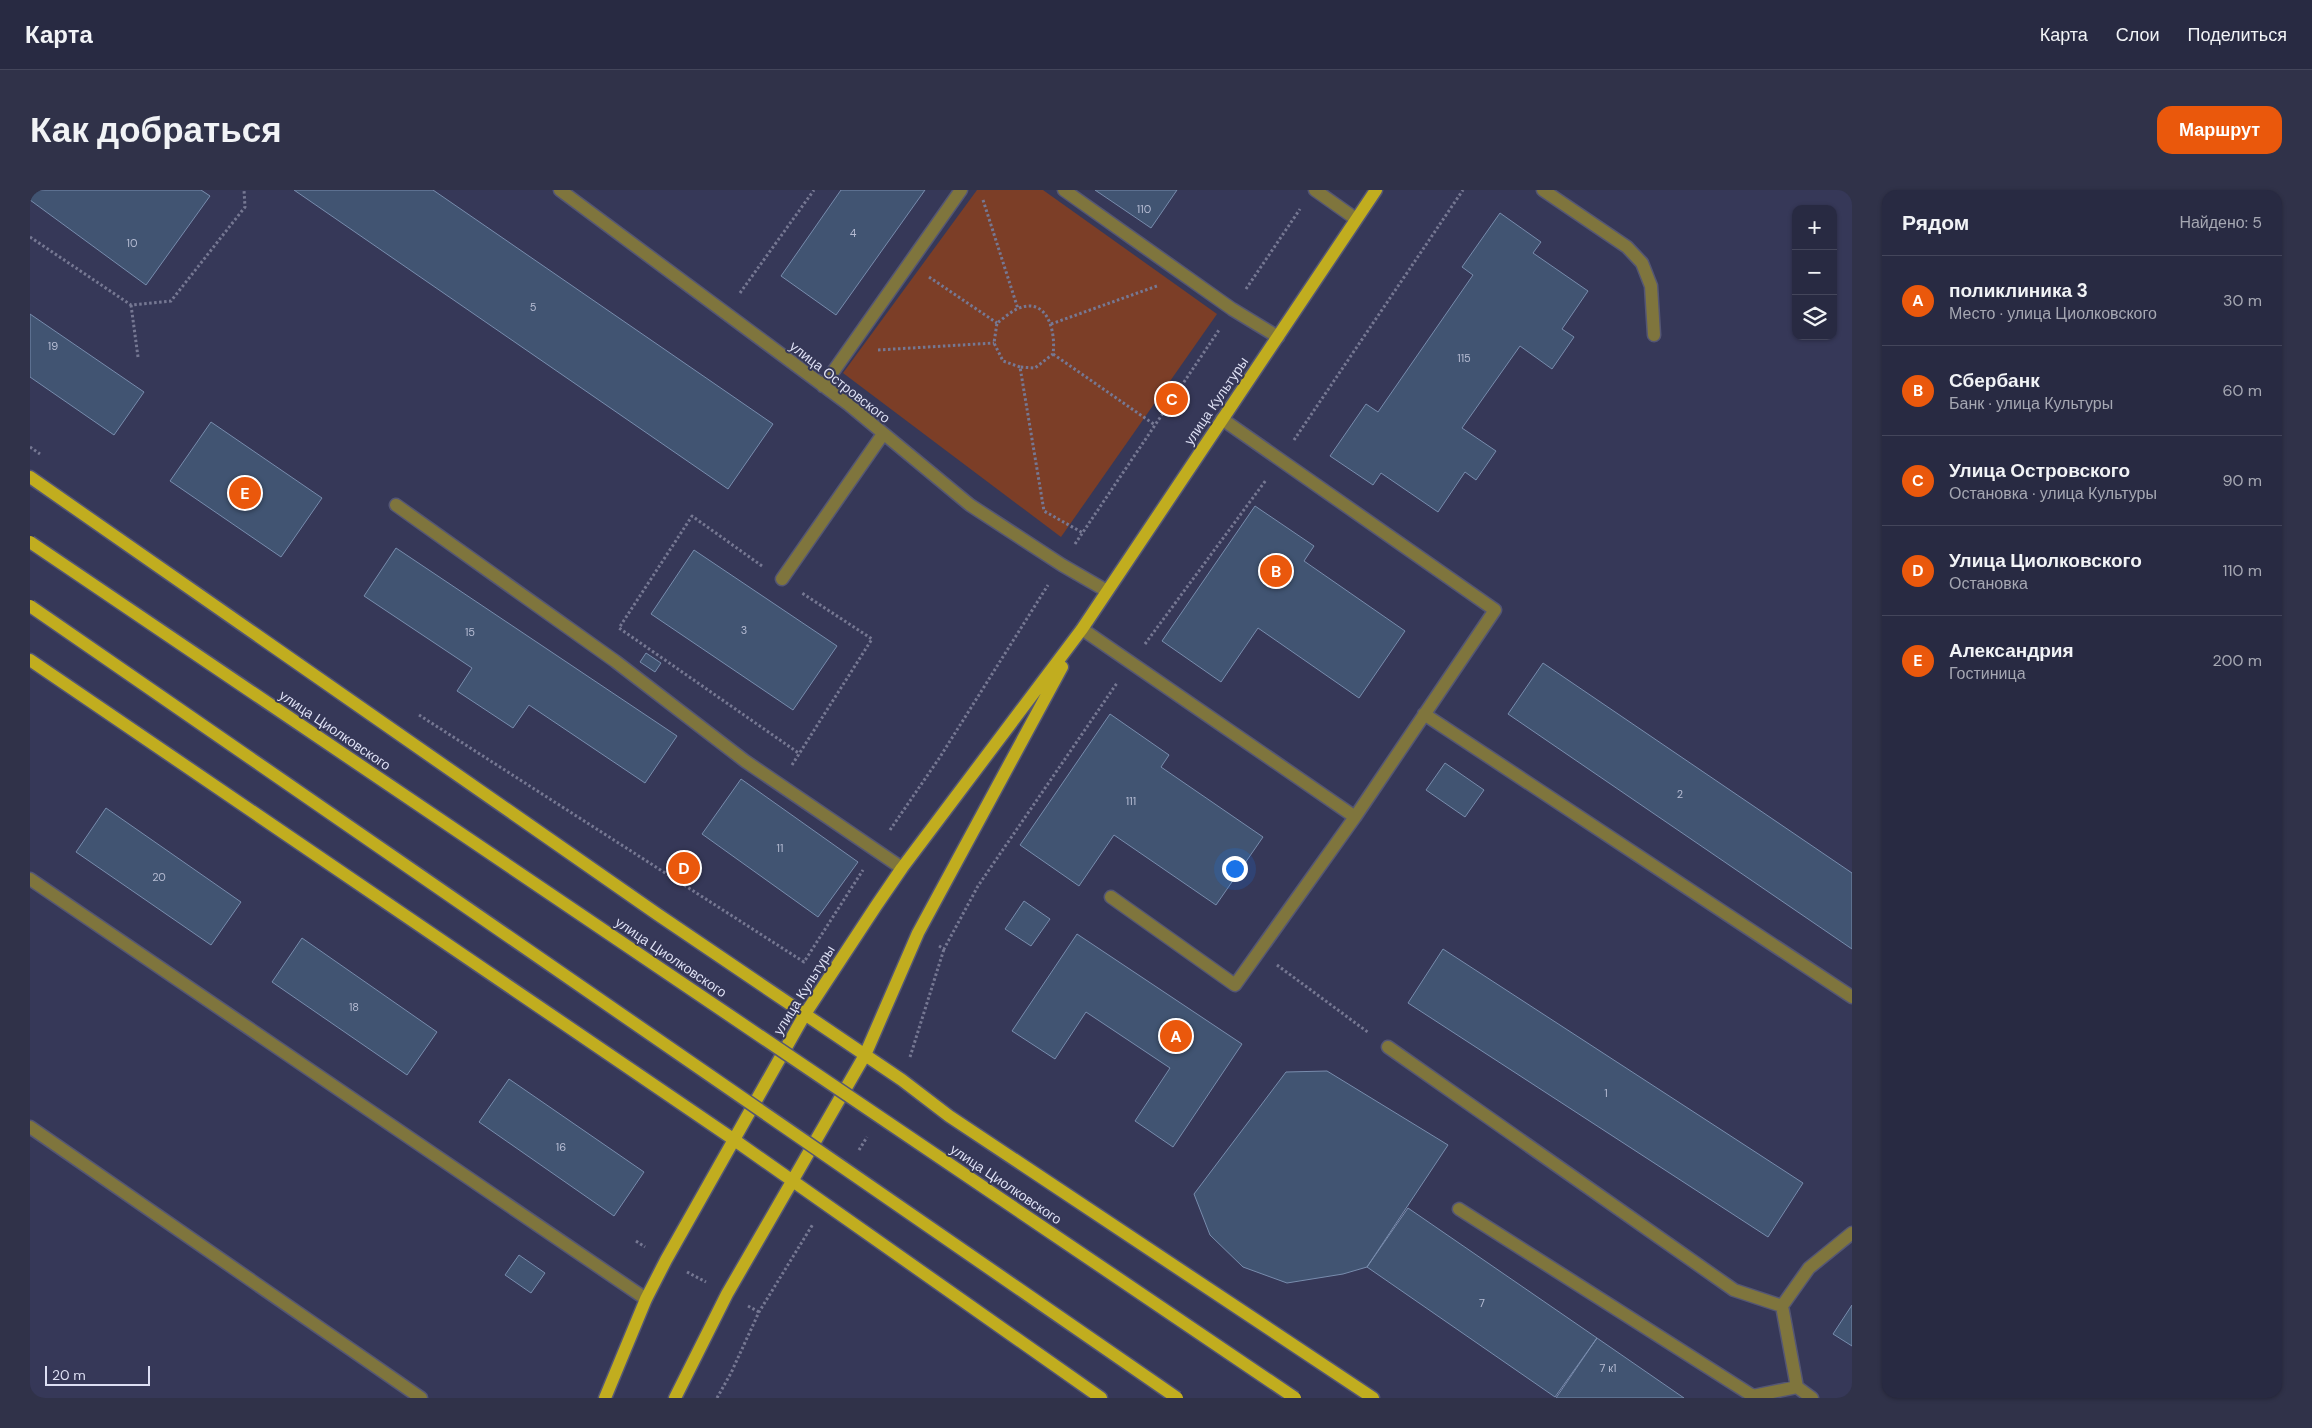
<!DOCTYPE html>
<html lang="ru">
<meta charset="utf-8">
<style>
body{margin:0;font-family:"DM Sans",sans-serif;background:#303249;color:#f1f3f6}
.controls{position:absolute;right:15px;top:15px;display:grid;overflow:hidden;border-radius:10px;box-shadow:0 1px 4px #0004}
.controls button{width:45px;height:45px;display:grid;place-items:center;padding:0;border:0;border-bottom:1px solid #44465b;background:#282a42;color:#f1f3f6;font:25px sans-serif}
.scale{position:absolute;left:15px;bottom:12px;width:105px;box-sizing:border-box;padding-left:5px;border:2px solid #dddff3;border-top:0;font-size:14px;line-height:18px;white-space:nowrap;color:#dddff3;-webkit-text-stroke:4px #363858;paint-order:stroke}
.you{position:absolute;left:1204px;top:678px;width:18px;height:18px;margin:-12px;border:4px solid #fff;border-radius:50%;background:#1a73e8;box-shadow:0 0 0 8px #1a73e833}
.badge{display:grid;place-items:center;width:32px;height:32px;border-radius:50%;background:#ea580c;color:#fff;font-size:16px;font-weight:700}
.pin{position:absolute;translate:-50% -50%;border:2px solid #fff;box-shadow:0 1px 5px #0006}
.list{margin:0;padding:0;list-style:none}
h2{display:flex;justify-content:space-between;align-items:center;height:65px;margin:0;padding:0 20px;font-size:21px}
h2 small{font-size:16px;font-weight:400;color:#a5a7b2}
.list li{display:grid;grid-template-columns:32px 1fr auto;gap:15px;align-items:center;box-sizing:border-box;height:90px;padding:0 20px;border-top:1px solid #44465b}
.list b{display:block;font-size:19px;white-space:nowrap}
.list p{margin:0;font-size:16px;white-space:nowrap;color:#a5a7b2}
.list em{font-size:16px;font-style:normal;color:#a5a7b2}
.icon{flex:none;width:28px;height:28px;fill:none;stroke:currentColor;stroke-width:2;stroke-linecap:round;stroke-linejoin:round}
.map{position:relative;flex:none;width:1822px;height:1208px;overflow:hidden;border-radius:15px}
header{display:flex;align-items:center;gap:30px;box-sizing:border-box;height:70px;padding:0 25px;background:#282a42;border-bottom:1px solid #44465b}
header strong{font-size:24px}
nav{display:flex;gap:28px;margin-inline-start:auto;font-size:18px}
.intro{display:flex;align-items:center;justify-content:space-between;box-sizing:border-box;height:120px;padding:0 30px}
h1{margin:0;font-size:35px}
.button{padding:12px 22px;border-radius:15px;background:#ea580c;color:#fff;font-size:18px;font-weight:700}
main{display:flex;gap:30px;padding:0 30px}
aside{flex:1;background:#282a42;border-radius:15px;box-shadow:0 1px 4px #0004}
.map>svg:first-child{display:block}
</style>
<header>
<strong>Карта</strong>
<nav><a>Карта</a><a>Слои</a><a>Поделиться</a></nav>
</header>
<div class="intro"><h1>Как добраться</h1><a class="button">Маршрут</a></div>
<main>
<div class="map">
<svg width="1822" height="1208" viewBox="0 0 1822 1208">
<rect width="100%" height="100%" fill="#363858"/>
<!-- green -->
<path fill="#7c3e27" d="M947,0H1013L1187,124L1031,347L813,183Z"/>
<!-- building -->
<path fill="#415472" stroke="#788cad" d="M0,0H171L180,6L116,95L0,10Z
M264,0H403L743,234L698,299Z
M811,0H895L806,125L751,86Z
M1065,0H1147L1121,38Z
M1470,23L1511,52L1503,63L1558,101L1532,139L1544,147L1522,179L1490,156L1432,238L1466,261L1446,290L1435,282L1408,322L1351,283L1343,295L1300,266L1336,214L1348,222L1443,85L1432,77Z
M0,124L114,202L84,245L0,187Z
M181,232L292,308L251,367L140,291Z
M1225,316L1284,356L1274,371L1375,441L1329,508L1228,438L1191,492L1132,451Z
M366,358L647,546L615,593L499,515L483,538L427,501L442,478L334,406Z
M664,360L807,456L763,520L621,424Z
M616,463L631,473L625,482L610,472Z
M1513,473L1822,683V759L1478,524Z
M1080,524L1139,565L1131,577L1233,647L1186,715L1084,645L1049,696L990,655Z
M1415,573L1454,600L1435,627L1396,600Z
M711,589L828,672L788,727L672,644Z
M76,618L211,712L181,755L46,662Z
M994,711L1020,729L1001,756L975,739Z
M1047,744L1212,854L1143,957L1105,931L1140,878L1056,822L1025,869L982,841Z
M272,748L407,842L377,885L242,792Z
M1413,759L1773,993L1738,1047L1378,813Z
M1297,881L1418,955L1337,1077L1313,1084L1257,1093L1213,1077L1180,1045L1164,1004L1256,882Z
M479,889L614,982L584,1026L449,932Z
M1378,1018L1567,1148L1525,1207L1337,1077Z
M489,1065L515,1083L501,1103L475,1085Z
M1822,1115V1156L1803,1144Z
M1567,1148L1654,1208H1526Z"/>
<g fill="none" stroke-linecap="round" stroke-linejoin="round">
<defs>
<path id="minor" d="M530,0L818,214L940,315L1032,375L1077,401
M1034,0L1202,119L1248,147
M1285,0L1326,29
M1513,0L1597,57L1612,73L1621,96L1624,145
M793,196L931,0
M366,315L585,471L715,571L872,678
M752,389L853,244
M1052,439L1325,627L1465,420L1192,229
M1394,524L1822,807
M0,689L616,1109
M1081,707L1205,795L1325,627
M1358,857L1704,1100L1752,1116
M0,937L391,1208
M1429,1019L1723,1206L1767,1197L1782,1208
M1767,1197L1752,1116L1779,1078L1822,1043"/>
<path id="major" d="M0,287L627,724L872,890L919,926L1343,1208
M0,470L703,949L1071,1208
M575,1208L616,1109L636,1070L775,824L846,716L872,678L1052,439L1346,0
M645,1208L697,1104L835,865L888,743L1032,477"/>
</defs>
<!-- minor casing -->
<use href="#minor" stroke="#545674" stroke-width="15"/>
<!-- major casing -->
<use href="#major" stroke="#545674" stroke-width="15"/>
<!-- path -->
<path stroke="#767893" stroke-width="3" stroke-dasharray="2.5 2.5" stroke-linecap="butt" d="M953,10L988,119
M0,47L101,115L141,111L215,17L214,0
M899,87L967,133
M1216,99L1270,19
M710,103L784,0
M101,115L108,167
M1021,134L1127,96
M848,160L964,153
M1023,164L1125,235
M990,177L973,171L964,153L967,133C973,129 980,122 987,119C1018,105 1026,143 1023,164L1005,178L990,177L1014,321L1053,343
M1264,250L1433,0
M0,257L10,264
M1045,354L1189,140
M732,376L662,326L589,438L770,564
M1115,454L1236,290
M389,525L774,772L833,680
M762,575L842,449L772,403
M860,640L910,567L1018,395
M909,756L914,759L948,696L1087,493
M1247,775L1339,843
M880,867L914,759
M829,960L837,947
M606,1051L615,1057
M657,1082L676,1092
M718,1116L729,1122
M687,1208L701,1183L729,1122L783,1034"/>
<!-- minor -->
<use href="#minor" stroke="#7f753d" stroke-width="12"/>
<!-- major -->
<use href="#major" stroke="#c1ad1f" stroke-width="12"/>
<defs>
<path id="major-bridge" d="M0,352L1265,1208
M0,416L1147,1208"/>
</defs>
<!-- major-bridge casing -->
<use href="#major-bridge" stroke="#545674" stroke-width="15" stroke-linecap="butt"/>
<!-- major-bridge -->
<use href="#major-bridge" stroke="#c1ad1f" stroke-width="12"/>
</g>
<g text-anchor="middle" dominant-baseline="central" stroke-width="4" stroke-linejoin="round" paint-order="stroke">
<!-- number labels -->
<g font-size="11" fill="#b6bcd3">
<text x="1114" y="19">110</text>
<text x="823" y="43">4</text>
<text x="102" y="53">10</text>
<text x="503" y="117">5</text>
<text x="23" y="156">19</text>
<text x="1434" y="168">115</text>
<text x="714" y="440">3</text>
<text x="440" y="442">15</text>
<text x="1650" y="604">2</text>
<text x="1101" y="611">111</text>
<text x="750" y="658">11</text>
<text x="129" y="687">20</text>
<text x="324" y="817">18</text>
<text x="1576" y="903">1</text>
<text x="531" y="957">16</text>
<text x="1452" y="1113">7</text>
<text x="1578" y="1178">7 к1</text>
</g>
<!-- street labels -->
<g font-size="14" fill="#dddff3" stroke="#363858">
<text transform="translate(810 192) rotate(38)">улица Островского</text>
<text transform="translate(1186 211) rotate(-56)">улица Культуры</text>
<text transform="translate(305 540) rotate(34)">улица Циолковского</text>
<text transform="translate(641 767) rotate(34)">улица Циолковского</text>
<text transform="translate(774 800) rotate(-58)">улица Культуры</text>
<text transform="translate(976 994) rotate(34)">улица Циолковского</text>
</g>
</g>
</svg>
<div class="controls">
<button>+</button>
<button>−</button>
<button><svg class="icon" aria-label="layers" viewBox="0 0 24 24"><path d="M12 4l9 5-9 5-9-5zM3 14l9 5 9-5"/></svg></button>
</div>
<div class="scale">20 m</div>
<div class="you"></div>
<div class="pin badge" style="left:1146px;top:846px">A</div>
<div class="pin badge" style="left:1246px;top:381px">B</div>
<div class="pin badge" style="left:1142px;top:209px">C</div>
<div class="pin badge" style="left:654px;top:678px">D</div>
<div class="pin badge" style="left:215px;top:303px">E</div>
</div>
<aside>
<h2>Рядом<small>Найдено: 5</small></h2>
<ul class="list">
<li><span class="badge">A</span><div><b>поликлиника 3</b><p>Место · улица Циолковского</p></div><em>30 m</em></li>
<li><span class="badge">B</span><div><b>Сбербанк</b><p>Банк · улица Культуры</p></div><em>60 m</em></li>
<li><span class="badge">C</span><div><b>Улица Островского</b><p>Остановка · улица Культуры</p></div><em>90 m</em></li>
<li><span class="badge">D</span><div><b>Улица Циолковского</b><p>Остановка</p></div><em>110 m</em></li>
<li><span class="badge">E</span><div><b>Александрия</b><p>Гостиница</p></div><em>200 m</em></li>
</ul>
</aside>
</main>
